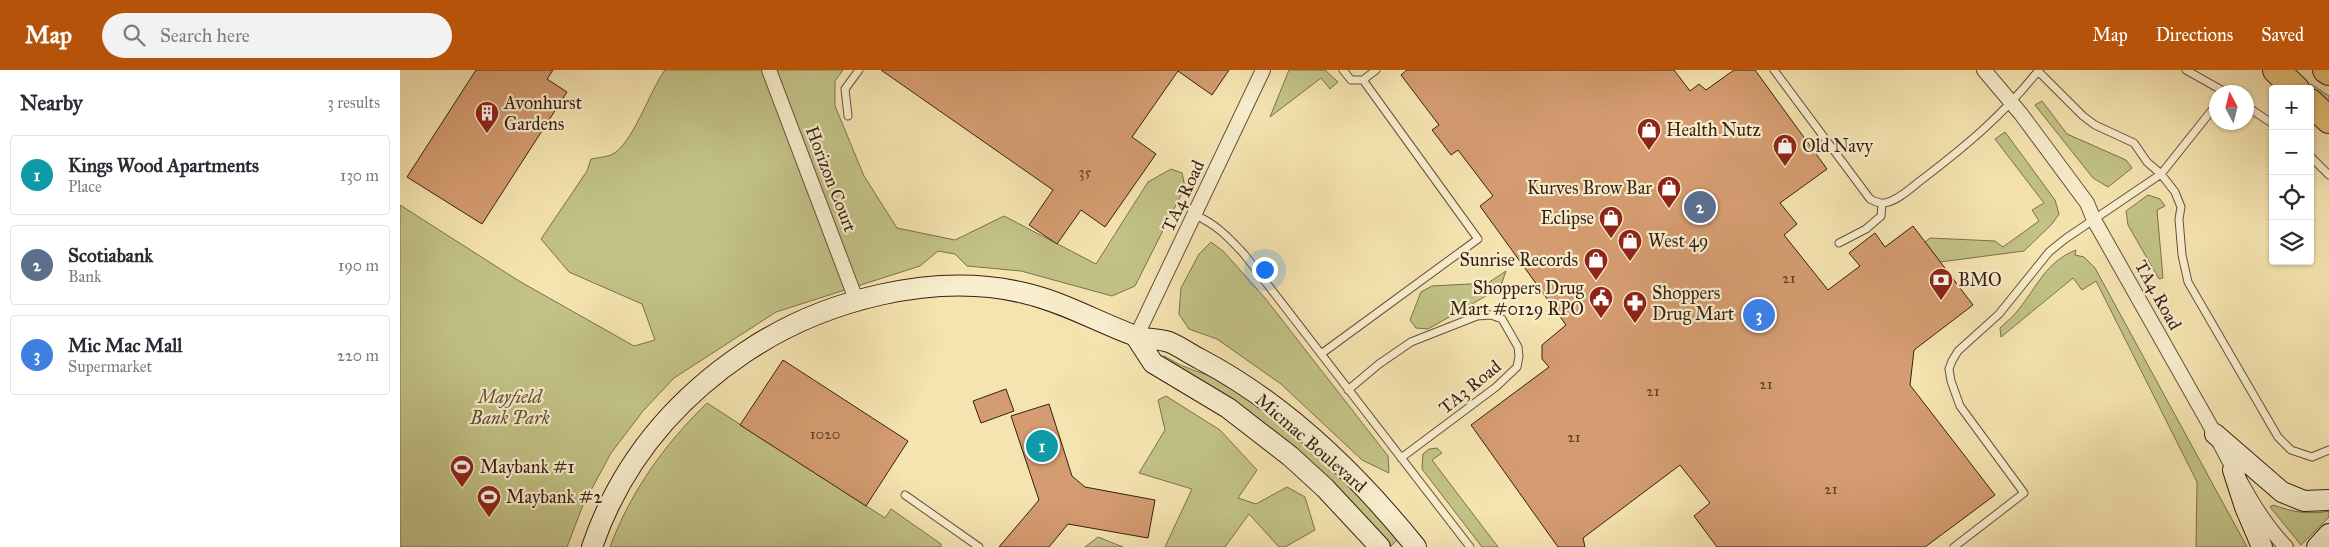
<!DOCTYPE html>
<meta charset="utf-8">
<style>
body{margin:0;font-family:"IM FELL Great Primer",serif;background:#f2f2f3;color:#2b2b33}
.controls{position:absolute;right:15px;top:15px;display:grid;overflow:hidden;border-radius:5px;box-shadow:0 1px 4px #0004}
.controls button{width:45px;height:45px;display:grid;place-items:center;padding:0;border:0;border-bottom:1px solid #e1e1e2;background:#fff;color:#2b2b33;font:25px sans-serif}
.compass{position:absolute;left:1809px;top:15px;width:45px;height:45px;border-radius:50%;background:#fff;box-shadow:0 1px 4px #0004;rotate:353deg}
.you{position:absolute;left:864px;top:199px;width:18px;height:18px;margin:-12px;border:4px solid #fff;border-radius:50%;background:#1a73e8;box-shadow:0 0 0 8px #1a73e833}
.badge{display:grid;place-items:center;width:32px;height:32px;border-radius:50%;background:#b45309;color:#fff;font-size:16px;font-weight:700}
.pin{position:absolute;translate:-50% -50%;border:2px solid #fff;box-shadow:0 1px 5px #0006}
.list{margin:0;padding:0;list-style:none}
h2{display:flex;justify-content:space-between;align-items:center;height:65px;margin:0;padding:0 20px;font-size:21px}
h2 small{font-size:16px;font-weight:400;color:#7c7c81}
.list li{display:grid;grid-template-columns:32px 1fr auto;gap:15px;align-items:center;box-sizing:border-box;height:80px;margin:0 10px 10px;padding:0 10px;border:1px solid #e1e1e2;border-radius:5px}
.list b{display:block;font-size:19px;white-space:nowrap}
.list p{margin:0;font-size:16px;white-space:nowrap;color:#7c7c81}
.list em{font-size:16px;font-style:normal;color:#7c7c81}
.icon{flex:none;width:28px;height:28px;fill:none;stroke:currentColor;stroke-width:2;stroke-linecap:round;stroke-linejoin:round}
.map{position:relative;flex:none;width:1929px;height:477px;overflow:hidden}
header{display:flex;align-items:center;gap:30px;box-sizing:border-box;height:70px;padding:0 25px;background:#b45309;color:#fff}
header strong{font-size:24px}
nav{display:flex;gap:28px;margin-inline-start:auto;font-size:18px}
.search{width:350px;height:45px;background:#f2f2f3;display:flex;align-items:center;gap:12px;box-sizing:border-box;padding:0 18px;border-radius:28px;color:#7c7c81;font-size:19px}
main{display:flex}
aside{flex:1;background:#fff}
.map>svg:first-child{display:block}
</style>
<header>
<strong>Map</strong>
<div class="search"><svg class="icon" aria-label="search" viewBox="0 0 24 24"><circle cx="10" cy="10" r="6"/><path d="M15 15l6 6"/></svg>Search here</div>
<nav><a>Map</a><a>Directions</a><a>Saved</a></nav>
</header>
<main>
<aside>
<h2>Nearby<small>3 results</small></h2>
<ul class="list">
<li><span class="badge" style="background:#0f9aa8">1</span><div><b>Kings Wood Apartments</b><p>Place</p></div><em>130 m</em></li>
<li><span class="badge" style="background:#5c6f8a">2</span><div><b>Scotiabank</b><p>Bank</p></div><em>190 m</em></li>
<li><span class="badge" style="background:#3f7fe0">3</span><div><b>Mic Mac Mall</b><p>Supermarket</p></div><em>220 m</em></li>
</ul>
</aside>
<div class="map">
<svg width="1929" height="477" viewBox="0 0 1929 477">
<rect width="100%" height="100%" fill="#f5e4b0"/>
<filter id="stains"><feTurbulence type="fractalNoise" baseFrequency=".004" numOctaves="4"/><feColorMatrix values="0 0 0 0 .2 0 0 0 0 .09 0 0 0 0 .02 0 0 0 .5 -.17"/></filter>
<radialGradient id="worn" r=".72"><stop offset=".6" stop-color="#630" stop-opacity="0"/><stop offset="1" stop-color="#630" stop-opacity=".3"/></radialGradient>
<!-- green -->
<path fill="#c2c286" stroke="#7c704d" d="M265,0H443L435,11V36L464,106L497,158L555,170L604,146L696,194L748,112L771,99L782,103L785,117L735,216L712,226L621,201L567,196L555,184L538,181L520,196L376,242L274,308L243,341L211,383L183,435L167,477H0V135L119,211L234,276L255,270L242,234L169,202L141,169L187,101L191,89C197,88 205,87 211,85C232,76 250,20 265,0Z
M889,0H925L938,12L930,19L921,8L870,47Z
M1911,14L1929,26V40L1910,24V19H1904L1901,16Z
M1642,31L1667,64L1726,90L1732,98L1708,117L1693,108L1635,35Z
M1605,62L1655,130L1659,144L1652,154L1624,181L1540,192L1525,172L1530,168L1595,171L1603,177L1639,151L1632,140L1644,133L1595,69Z
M1748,125L1760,129L1765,136L1757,140L1763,208L1759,209L1728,155L1726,141Z
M811,172L823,181L865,228L988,386L989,403L962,390L881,314L817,269L789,259L779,244L781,218L799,184Z
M1676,180L1675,185L1684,187L1695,198L1847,477H1796L1797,412L1696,211L1682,220L1673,208L1601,267L1600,258C1606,252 1614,246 1619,239C1638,215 1646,192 1676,180Z
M1106,201L1100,218L1028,259L1016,258L1010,250L1021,222L1032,216L1088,213Z
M764,286C772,290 779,295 788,298C797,302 807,304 816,309C886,351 945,408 997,470L991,476L953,435L762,290Z
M766,326L820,360L857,400L838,428L856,434L887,417L905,427L915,460L885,477H879L849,444L825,477H765L792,419L739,403L765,360L758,330Z
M307,333L485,448L491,439L541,474V477H210C231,421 264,375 307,333Z
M1037,378L1042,383L1032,390L1098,477H1082L1022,399L1023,384L1029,379Z
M1873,435C1893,442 1908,445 1929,441V447L1901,475L1870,437Z
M698,467L723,477H685Z"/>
<!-- building -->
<path fill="#d49c70" stroke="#371f14" d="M76,0H153L147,9L167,22L82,154L7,107Z
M481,0H829L812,25L778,1L732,67L756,84L705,157L681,140L657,174L629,155L653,120Z
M1007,0H1274L1290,21L1299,14L1306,20L1334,0H1355L1427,99L1380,133L1397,154L1384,165L1428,220L1460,196L1449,183L1475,163L1485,177L1513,156L1573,235L1514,280L1510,315L1595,425L1525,477H1317L1294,446L1310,433L1280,395L1183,468L1185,477H1158L1071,355L1149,297L1142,289V275L1166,255L1080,136L1093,126L1058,80L1051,85L1032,60L1039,55L1001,5Z
M383,290L508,371L466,436L340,355Z
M606,319L614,341L581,353L573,331Z
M649,334L672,406L685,417L755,430L748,468L668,454L649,477H599L639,430L611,346Z"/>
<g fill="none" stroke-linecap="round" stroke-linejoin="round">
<defs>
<path id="lane" d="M943,0L951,10H963L976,0
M1374,0L1470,129C1474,131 1480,134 1484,133C1496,132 1511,118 1520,111C1566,76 1602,46 1638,1L1683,46L1695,55L1734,73L1747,92L1761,104L1775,122L1781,137L1779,149L1782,185L1788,212L1878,367L1891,380L1912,387L1929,380
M1786,0L1825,22
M1846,36L1873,54
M448,46L445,19L459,0
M1910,86L1929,105
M795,145C816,154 828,167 844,184L1070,477
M1439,173L1466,159L1481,146L1482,134
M921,284L1078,169L963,10
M948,320L979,294L1011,272L1077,246L1091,245L1102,249L1118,277L1119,286L1117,297L1096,317L1001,388
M505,425L579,477
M1554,477L1624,423L1560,336L1551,311L1549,299L1552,291L1558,281L1599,244L1649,182L1665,169L1761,104L1816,35"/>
<path id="street" d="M369,0L457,232
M1584,0L1621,44L1687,133L1694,150L1815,364C1836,403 1855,445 1886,477
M736,267L863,0"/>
<path id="secondary" d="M736,267L753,293L828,338L890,386L925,418L980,477
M1815,364L1882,422L1904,431L1929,430
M1833,400L1845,437L1862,477
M192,477C220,395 273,331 344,283C422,230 536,200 628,224C665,233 698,252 733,265C744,270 757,268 769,272C779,276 790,284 800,289C884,333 957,404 1016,477
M1917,477L1929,464"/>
<path id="highway" d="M1876,0L1896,19
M1926,0L1929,2
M1910,32L1929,50"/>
</defs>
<!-- lane casing -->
<use href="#lane" stroke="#66503b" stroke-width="9"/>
<!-- street casing -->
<use href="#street" stroke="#66503b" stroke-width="16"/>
<!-- secondary casing -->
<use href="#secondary" stroke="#371f14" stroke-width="22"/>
<!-- highway casing -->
<use href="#highway" stroke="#371f14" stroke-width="28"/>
<!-- lane -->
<use href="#lane" stroke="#f8edcc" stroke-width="7"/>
<!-- street -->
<use href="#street" stroke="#f8edcc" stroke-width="14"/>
<!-- secondary -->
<use href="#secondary" stroke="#f8edcc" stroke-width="20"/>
<!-- highway -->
<use href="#highway" stroke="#eac278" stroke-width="26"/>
</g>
<!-- icons -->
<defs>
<symbol id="building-pin" viewBox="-11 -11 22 30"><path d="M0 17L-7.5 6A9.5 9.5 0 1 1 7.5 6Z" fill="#8f2418" stroke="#f8edcc"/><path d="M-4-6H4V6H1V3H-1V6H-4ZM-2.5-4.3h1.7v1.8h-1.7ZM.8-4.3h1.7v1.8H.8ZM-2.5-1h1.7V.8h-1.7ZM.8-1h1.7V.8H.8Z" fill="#fff"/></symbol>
<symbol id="shop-pin" viewBox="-11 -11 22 30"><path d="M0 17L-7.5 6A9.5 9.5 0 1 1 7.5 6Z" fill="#8f2418" stroke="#f8edcc"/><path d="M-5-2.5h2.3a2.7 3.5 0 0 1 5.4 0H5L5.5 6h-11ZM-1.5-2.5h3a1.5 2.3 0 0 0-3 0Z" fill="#fff"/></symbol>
<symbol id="bank-pin" viewBox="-11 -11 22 30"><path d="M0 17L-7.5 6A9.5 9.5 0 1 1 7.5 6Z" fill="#8f2418" stroke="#f8edcc"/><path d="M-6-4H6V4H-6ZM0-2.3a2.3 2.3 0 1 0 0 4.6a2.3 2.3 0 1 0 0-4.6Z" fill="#fff"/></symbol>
<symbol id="civic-pin" viewBox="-11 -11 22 30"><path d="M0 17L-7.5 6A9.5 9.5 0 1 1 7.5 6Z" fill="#8f2418" stroke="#f8edcc"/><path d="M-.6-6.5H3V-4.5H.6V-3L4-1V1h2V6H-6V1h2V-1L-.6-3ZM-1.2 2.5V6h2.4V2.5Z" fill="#fff"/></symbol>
<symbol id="pharmacy-pin" viewBox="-11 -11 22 30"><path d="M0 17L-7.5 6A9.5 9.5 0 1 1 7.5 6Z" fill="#8f2418" stroke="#f8edcc"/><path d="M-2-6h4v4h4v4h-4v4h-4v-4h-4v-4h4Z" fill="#fff"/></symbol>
<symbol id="stadium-pin" viewBox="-11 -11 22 30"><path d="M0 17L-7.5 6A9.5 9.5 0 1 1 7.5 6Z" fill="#8f2418" stroke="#f8edcc"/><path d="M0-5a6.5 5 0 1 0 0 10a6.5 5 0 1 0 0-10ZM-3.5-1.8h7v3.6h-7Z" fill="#fff"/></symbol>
</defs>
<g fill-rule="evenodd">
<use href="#building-pin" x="73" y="29" width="28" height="38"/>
<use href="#shop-pin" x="1235" y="46" width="28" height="38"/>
<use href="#shop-pin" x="1371" y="62" width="28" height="38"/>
<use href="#shop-pin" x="1255" y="104" width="28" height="38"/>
<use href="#shop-pin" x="1197" y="134" width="28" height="38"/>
<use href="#shop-pin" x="1216" y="157" width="28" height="38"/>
<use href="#shop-pin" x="1182" y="176" width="28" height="38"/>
<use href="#bank-pin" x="1527" y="196" width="28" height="38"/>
<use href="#civic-pin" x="1187" y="214" width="28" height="38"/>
<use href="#pharmacy-pin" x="1221" y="219" width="28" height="38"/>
<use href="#stadium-pin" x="48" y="383" width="28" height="38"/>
<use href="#stadium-pin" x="75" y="413" width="28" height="38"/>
</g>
<g text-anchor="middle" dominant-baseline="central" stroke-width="4.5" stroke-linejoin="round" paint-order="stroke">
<!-- number labels -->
<g font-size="15" fill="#5e3e2b">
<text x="685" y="102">35</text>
<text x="1389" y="208">21</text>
<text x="1366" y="314">21</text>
<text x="1253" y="321">21</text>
<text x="425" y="364">1020</text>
<text x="1174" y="367">21</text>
<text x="1431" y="419">21</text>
</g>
<!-- poi labels -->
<g font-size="18" fill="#371f14" stroke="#f8edcc" text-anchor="start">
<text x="104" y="33">Avonhurst<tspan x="104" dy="21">Gardens</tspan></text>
<text x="1266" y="60">Health Nutz</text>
<text x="1402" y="76">Old Navy</text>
<text x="1252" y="118" text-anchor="end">Kurves Brow Bar</text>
<text x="1194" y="148" text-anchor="end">Eclipse</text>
<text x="1248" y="171">West 49</text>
<text x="1178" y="190" text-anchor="end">Sunrise Records</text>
<text x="1558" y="210">BMO</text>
<text x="1184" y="218" text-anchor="end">Shoppers Drug<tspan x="1184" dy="21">Mart #0129 RPO</tspan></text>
<text x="1252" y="223">Shoppers<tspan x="1252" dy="21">Drug Mart</tspan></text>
<text x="80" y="397">Maybank #1</text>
<text x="106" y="427">Maybank #2</text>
</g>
<!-- street labels -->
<g font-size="18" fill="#371f14" stroke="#f8edcc">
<text transform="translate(431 109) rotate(69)">Horizon Court</text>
<text transform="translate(783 126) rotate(-65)">TA4 Road</text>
<text transform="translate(1758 225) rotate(61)">TA4 Road</text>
<text transform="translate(1070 317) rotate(-39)">TA3 Road</text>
<text transform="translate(911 373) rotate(41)">Micmac Boulevard</text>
</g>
<!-- park labels -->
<g font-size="18" font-style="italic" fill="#615036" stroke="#f8edcc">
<text x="110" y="327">Mayfield<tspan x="110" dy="21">Bank Park</tspan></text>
</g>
</g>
<rect width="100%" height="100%" filter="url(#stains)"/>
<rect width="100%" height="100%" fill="url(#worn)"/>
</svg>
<div class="controls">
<button>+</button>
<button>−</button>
<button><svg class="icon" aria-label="locate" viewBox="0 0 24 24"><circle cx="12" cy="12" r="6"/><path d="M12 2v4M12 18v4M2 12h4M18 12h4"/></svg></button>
<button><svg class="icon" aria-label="layers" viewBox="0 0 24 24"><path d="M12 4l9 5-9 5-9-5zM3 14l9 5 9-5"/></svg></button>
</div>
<svg class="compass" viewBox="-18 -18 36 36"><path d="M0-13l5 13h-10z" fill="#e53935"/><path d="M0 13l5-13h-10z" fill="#7c7c81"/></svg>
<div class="you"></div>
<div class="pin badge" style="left:642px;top:376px;background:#0f9aa8">1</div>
<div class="pin badge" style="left:1300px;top:137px;background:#5c6f8a">2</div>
<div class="pin badge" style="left:1359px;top:245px;background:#3f7fe0">3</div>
</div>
</main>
